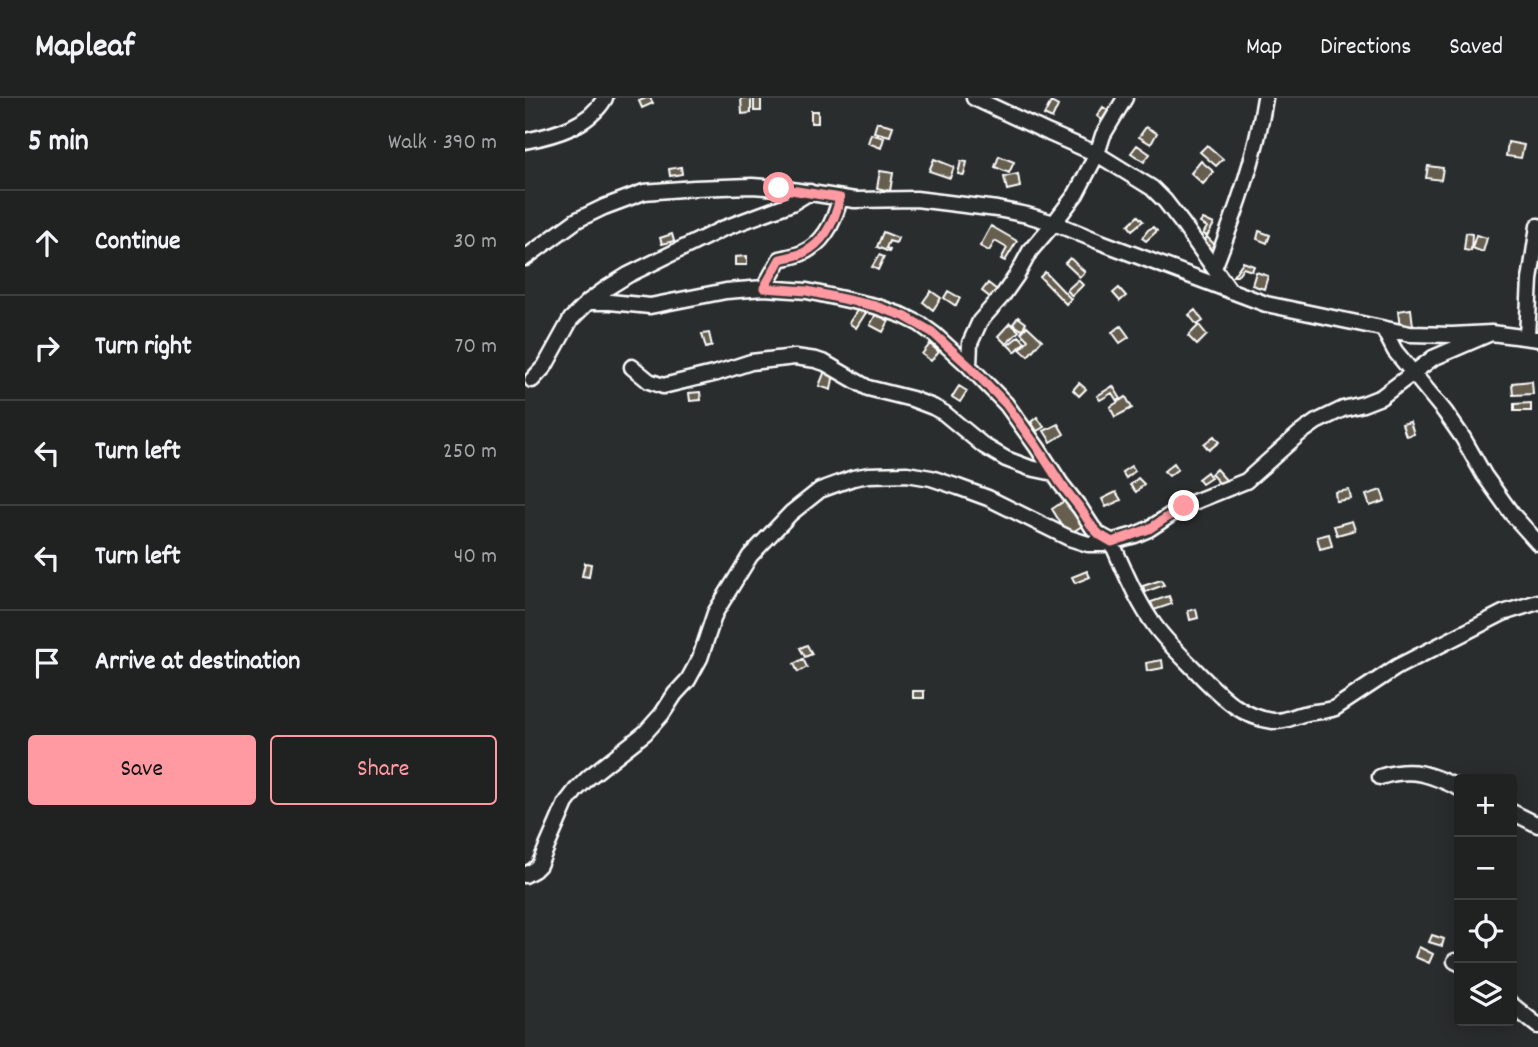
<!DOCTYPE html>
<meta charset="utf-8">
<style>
body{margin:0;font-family:Dekko,sans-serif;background:#282a2a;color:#f1f3f6}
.controls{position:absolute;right:21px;bottom:21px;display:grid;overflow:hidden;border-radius:7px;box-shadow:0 4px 18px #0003}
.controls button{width:63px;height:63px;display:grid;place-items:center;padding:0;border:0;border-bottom:2px solid #3d3f40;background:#202222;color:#f1f3f6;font:35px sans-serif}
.stop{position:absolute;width:21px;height:21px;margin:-16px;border:5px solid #ff9aa2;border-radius:50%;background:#fff}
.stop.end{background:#ff9aa2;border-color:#fff;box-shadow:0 2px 7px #0008}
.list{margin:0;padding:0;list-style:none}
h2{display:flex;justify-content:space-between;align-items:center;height:91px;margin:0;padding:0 28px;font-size:30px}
h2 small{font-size:23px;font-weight:400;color:#a2a4a5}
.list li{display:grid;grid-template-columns:46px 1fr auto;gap:21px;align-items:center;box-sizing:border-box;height:105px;padding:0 28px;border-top:2px solid #3d3f40}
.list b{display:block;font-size:26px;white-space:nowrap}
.list em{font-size:23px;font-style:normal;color:#a2a4a5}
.actions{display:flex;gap:14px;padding:21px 28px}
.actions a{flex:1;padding:16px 0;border:2px solid #ff9aa2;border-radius:7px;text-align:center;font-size:24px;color:#ff9aa2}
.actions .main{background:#ff9aa2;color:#111}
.icon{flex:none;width:38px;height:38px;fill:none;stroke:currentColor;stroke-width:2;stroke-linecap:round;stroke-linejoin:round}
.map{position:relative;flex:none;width:1013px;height:949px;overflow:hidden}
header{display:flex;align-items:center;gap:42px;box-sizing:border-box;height:98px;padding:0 35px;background:#202222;border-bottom:2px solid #3d3f40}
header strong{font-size:33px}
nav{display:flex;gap:38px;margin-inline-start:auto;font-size:24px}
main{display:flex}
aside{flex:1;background:#202222}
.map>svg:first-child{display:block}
</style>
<header>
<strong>Mapleaf</strong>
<nav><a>Map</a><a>Directions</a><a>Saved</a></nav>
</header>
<main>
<aside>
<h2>5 min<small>Walk · 390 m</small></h2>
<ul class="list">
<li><svg class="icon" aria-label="ahead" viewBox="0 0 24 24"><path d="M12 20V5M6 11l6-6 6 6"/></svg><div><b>Continue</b></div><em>30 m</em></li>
<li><svg class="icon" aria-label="right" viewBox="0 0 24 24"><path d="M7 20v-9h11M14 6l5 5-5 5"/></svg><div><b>Turn right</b></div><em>70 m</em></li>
<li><svg class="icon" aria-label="left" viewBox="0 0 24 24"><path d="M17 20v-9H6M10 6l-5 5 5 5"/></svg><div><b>Turn left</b></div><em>250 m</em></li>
<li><svg class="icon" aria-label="left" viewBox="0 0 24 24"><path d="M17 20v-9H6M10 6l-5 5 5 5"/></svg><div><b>Turn left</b></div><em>40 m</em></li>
<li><svg class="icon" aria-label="arrive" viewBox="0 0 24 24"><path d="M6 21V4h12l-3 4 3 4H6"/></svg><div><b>Arrive at destination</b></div></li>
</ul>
<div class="actions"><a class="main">Save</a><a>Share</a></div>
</aside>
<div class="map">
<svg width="1013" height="949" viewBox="0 0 1013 949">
<rect width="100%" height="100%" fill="#2a2d2e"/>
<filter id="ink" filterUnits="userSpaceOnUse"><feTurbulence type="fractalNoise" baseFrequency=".0143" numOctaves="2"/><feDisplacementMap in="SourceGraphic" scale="14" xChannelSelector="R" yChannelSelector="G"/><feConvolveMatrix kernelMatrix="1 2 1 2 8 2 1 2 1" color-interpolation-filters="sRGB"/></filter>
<g filter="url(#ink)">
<!-- building -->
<path fill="#665f4f" stroke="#fff" stroke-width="2" d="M121,0H125L128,5L117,10L114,3Z
M216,0H226V15L217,16Z
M229,0H236V13H229Z
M526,4L533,8L527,21L519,17Z
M578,9L584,13L577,22L572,18Z
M286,13H293V25H286Z
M352,24L368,28L365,38L349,34Z
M621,29L632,35L626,46L614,39Z
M346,36L359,40L356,50L343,45Z
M983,44L999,47L996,60L981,58Z
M612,47L625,56L619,64L606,55Z
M682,47L698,61L691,68L675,54Z
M474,58L489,64L484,75L470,69Z
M409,61L429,69L425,80L404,73Z
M436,63L442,64L439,77L433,76Z
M676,63L689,74L678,86L666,75Z
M903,68L918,70L916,82L901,80Z
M156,69L157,76L145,78L144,71Z
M355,73L368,75L365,93L352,90Z
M493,76L495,89L482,92L479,79Z
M613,118L618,123L607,132L603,127Z
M678,121L689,126L682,138L678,136L682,129L675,125Z
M466,128L492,143L480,163L476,161L482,150L470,143L464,153L455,148Z
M628,129L632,133L621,143L617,140L623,132Z
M734,133L745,137L742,145L732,141Z
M358,134L373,140L371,145L364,143L361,150L365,152L364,154L352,149Z
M941,135L947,136L946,153L939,152Z
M147,136L149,143L137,146L135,140Z
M951,137L962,140L958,154L947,150Z
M682,139L691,148L685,155L676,146Z
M354,157L359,159L353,172L347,169Z
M222,158V167H210V159Z
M545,160L560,174L555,179L540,165Z
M718,164L729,168L727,173L718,170L712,178H708Z
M520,174L546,201L541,206L515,179Z
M731,174L743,178L739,191L727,187Z
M553,182L558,187L547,198L542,192Z
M463,185L472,192L466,200L457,193Z
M594,190L601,198L595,203L588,195Z
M406,193L416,200L408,212L398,204Z
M423,193L435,200L431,208L419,200Z
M335,208L342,213L331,230L324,225Z
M886,211L888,228L875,230L873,213Z
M670,212L678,223L672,227L664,217Z
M351,216L364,223L358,234L345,227Z
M493,219L501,225L497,232L488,226Z
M485,225L494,233L481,246L473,238Z
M674,227L682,237L672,247L663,238Z
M502,228L517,242L503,258L495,251L503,242L496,235Z
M596,228L604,239L595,245L587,234Z
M184,235L187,248L181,250L177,236Z
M494,238L500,244L490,254L483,247Z
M405,246L414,254L406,263L397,256Z
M300,273L309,275L306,292L294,288Z
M1007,283L1008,296L988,297L987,285Z
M554,285L561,291L554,298L548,292Z
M434,288L442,293L435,304L427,299Z
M588,288L596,301L592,303L587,295L575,302L572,298Z
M175,294L176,302L165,303L164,295Z
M601,299L607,310L590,319L585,309Z
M1006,305V313H989V306Z
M512,319L519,329L512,333L506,324Z
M885,324L889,336L881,338L877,326Z
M533,326L539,336L526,344L519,333Z
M689,338L694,344L684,352L679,346Z
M649,365L653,371L644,378L639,373Z
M606,368L610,373L601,380L597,374Z
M691,371L702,383L697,388L686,376Z
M682,374L686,380L677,386L673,381Z
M613,380L619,386L611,394L605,387Z
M824,392L826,401L811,403L810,394Z
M856,392L860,403L845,408L841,397Z
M591,394L596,402L581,409L577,401Z
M544,400L560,426L543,437L527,411Z
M827,423L830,432L812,437L809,428Z
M804,436L807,448L795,451L792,439Z
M60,465L66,466L64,479L57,478Z
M562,473L565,479L550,485L547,479Z
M636,482L639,487L620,494L618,488Z
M644,498L647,506L629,512L626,504Z
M671,511L673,520L665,522L663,513Z
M282,547L287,556L280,559L275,550Z
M278,561L282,569L273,574L269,566Z
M637,562L638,570L622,573L621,565Z
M388,593H399V600H388Z
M907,837L919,841L917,848L904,844Z
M894,849L908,856L904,865L890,859Z"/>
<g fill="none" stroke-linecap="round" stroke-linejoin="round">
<defs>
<path id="minor" d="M449,0L524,35L572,56L627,90L640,103L657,125L705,193
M0,43C30,37 64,28 80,0
M0,160L52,122L79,109L119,94L169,90L227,88L254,90L330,102L391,101L472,111L502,117L529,125L573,143L741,206L885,236L927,237L966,235L1013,241
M689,170C711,114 731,59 740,0
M239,190L255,161C263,159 270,158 277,155C300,145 310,122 315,100
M63,204H85L125,208L201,193L239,190L282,193L350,208L379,218L395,226L410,237L444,268L481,306L512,349L536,386L555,410L568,430L575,437L586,443C599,471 611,502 630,528C644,547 661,562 677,579C698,600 717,619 748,623C759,624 767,619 778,616C789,613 799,614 810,610L872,569L978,515L1013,504
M859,232L870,253L920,314L938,340L959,377L987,416L1013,445
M1002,238L1005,182L1013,128
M444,268L445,245L455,223L478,197L492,177L505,153L529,125L551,96L572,56L578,37L600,0
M107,269L124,283L138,288L192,275L226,264L270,259L291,262L300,265L343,290L387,301L408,309L419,315L459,348L481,361L505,370L529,375
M7,282L20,268L46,221L63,204L82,190L103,177L197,131L267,105L285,94
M855,679C887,669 905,676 934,690
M987,714L1013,727
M0,777L9,772L14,767L41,705L51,692L64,679L120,635L137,616L150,596L163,582L175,560L190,515L225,458L266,415L295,392L328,380L344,377L382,376L406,380L433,389L463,400L544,440L563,446H578L610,437L624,431L659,408L721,383L774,336L791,324L818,311L838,306L856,299L908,260L966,235
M930,863L934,865
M987,907L1013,928"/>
</defs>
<!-- minor casing -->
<use href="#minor" stroke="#fff" stroke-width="19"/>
<!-- minor -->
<use href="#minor" stroke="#2a2d2e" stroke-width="14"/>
</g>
</g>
<g fill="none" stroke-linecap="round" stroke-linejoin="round" filter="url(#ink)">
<!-- route -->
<path stroke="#ff9aa2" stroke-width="9" d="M254,90L315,100C310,122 299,145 278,155C271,158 263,159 255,161L239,190L282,193L350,208L379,218L407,234L444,268L481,306L512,349L536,386L555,410L568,430L575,437L587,444L624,431L659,408"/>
</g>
</svg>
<div class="controls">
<button>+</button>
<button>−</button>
<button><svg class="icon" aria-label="locate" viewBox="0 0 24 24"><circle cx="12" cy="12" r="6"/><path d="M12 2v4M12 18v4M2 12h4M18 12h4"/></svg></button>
<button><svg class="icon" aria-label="layers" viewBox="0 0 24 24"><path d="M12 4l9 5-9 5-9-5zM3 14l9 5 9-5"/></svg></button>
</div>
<div class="stop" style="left:254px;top:90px"></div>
<div class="stop end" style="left:659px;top:408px"></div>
</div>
</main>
